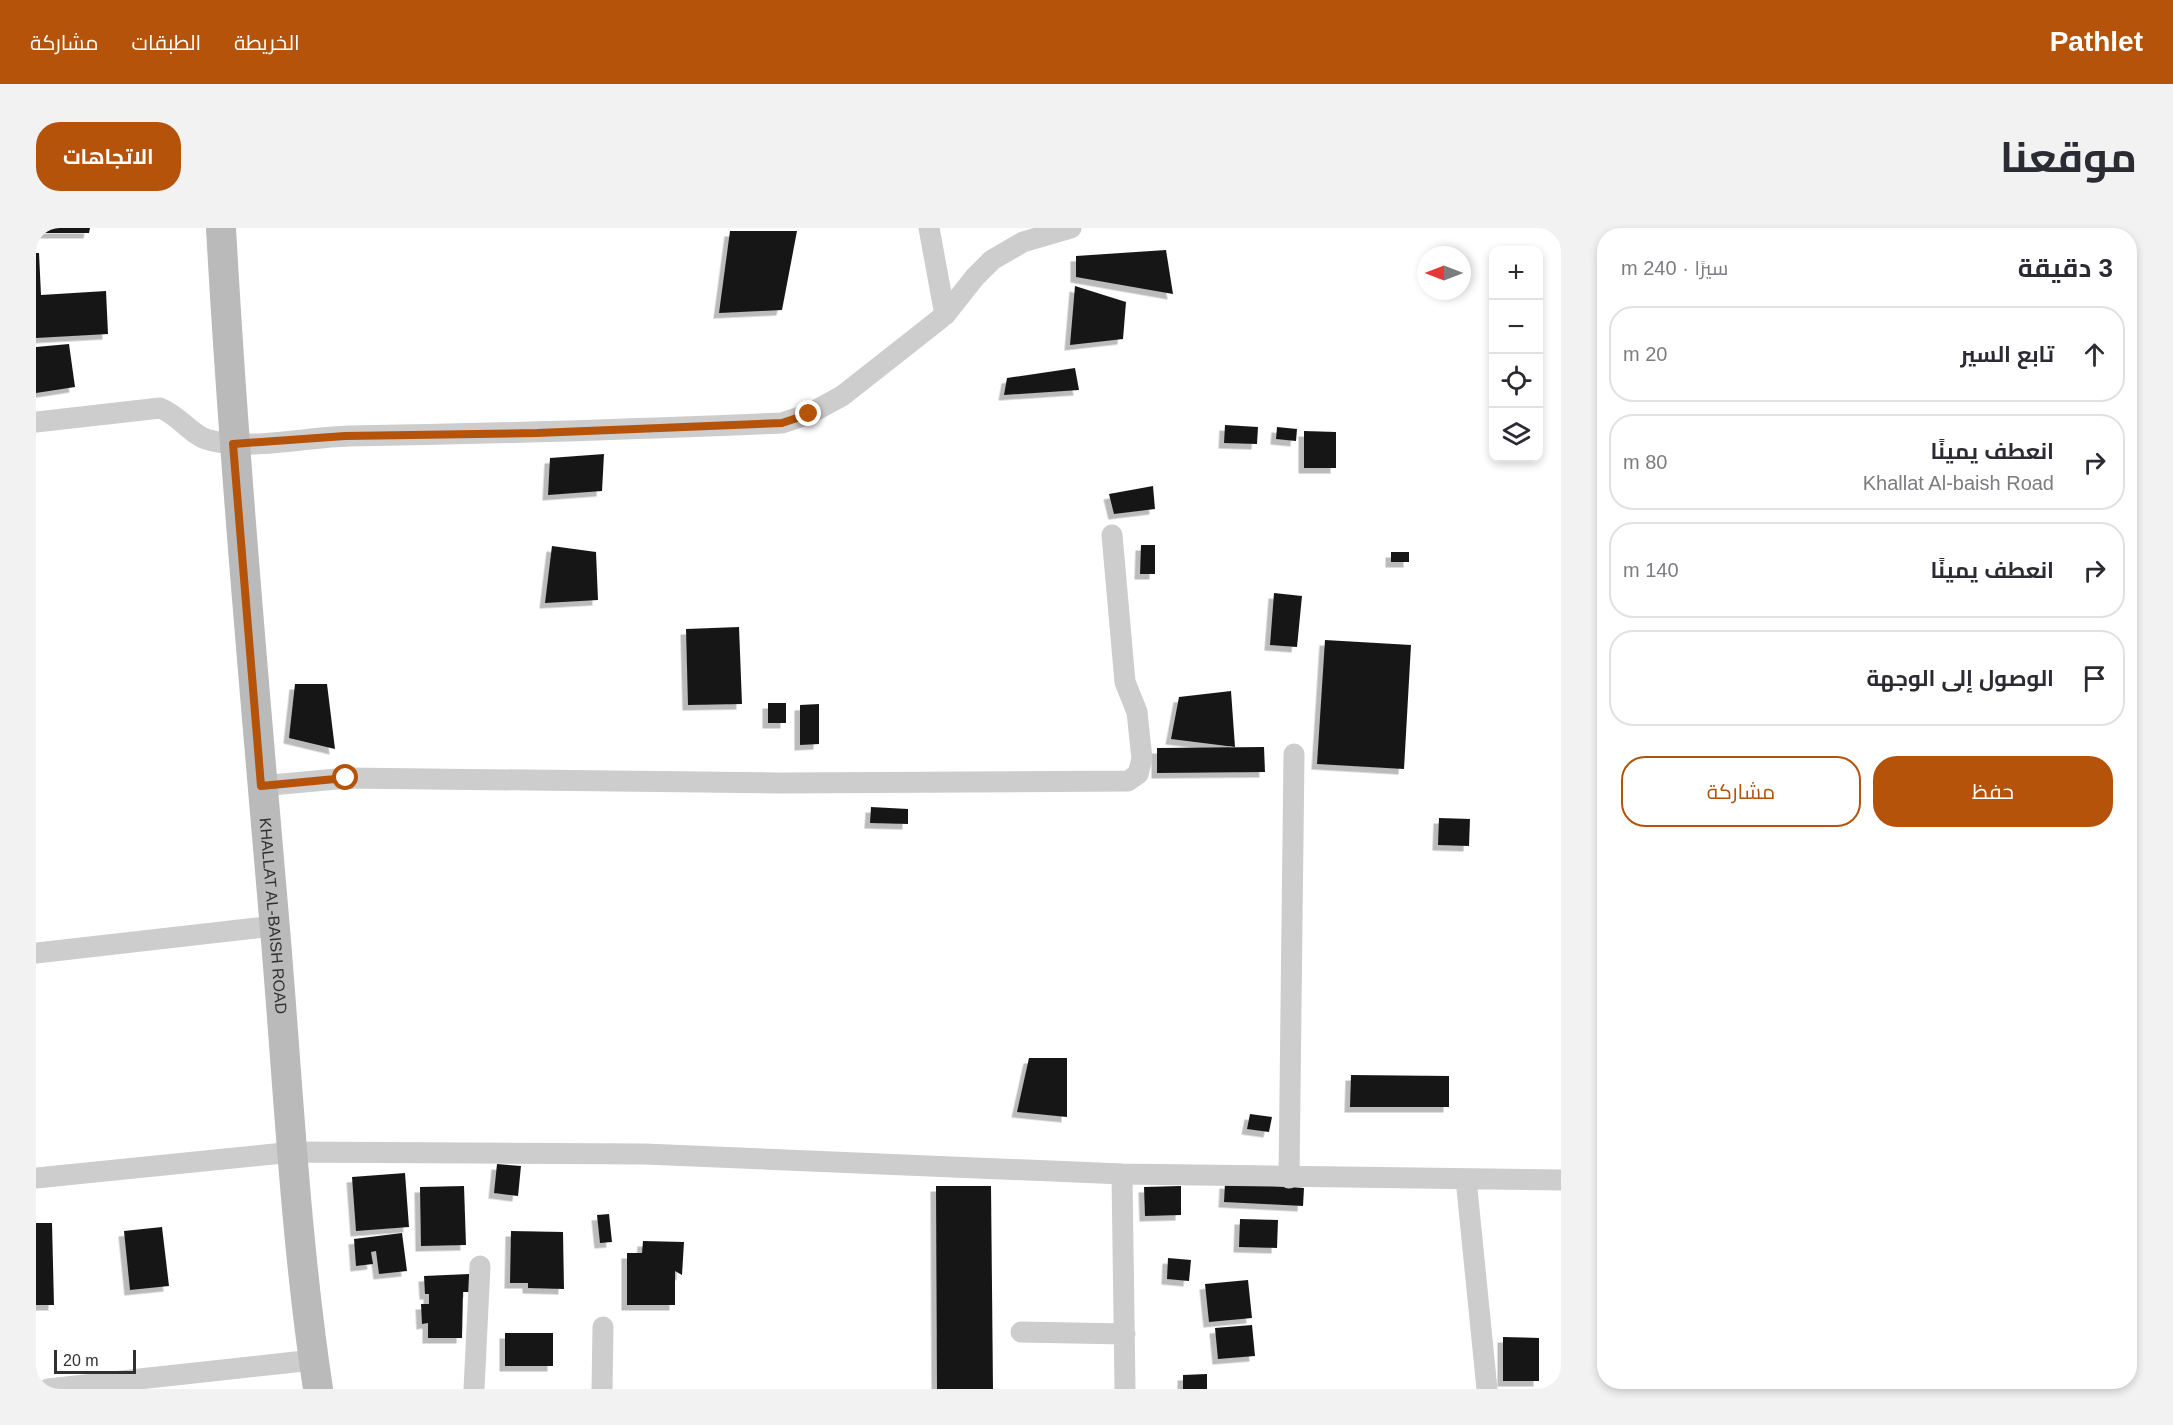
<!DOCTYPE html>
<html lang="ar">
<meta charset="utf-8">
<style>
body{margin:0;font-family:Helvetica,Cairo,sans-serif;background:#f2f2f3;color:#2b2b33;direction:rtl}
.controls{position:absolute;right:18px;top:18px;display:grid;overflow:hidden;border-radius:12px;box-shadow:0 3px 9px #0003}
.controls button{width:54px;height:54px;display:grid;place-items:center;padding:0;border:0;border-bottom:2px solid #e1e1e2;background:#fff;color:#2b2b33;font:30px sans-serif}
.compass{position:absolute;left:1381px;top:18px;width:54px;height:54px;border-radius:50%;background:#fff;box-shadow:0 3px 9px #0003;rotate:270deg}
.scale{position:absolute;left:18px;bottom:15px;width:82px;box-sizing:border-box;padding-left:6px;border:3px solid #303030;border-top:0;font-size:16px;line-height:21px;white-space:nowrap;color:#303030;-webkit-text-stroke:4px #fff;paint-order:stroke}
.stop{position:absolute;width:18px;height:18px;margin:-14px;border:4px solid #b45309;border-radius:50%;background:#fff}
.stop.end{background:#b45309;border-color:#fff;box-shadow:0 2px 6px #0008}
.list{margin:0;padding:0;list-style:none}
h2{display:flex;justify-content:space-between;align-items:center;height:78px;margin:0;padding:0 24px;font-size:26px}
h2 small{font-size:20px;font-weight:400;color:#7c7c81}
.list li{display:grid;grid-template-columns:39px 1fr auto;gap:18px;align-items:center;box-sizing:border-box;height:96px;margin:0 12px 12px;padding:0 12px;border:2px solid #e1e1e2;border-radius:24px}
.list b{display:block;font-size:22px;white-space:nowrap}
.list p{margin:0;font-size:20px;white-space:nowrap;color:#7c7c81}
.list em{font-size:20px;font-style:normal;color:#7c7c81}
.actions{display:flex;gap:12px;padding:18px 24px}
.actions a{flex:1;padding:14px 0;border:2px solid #b45309;border-radius:24px;text-align:center;font-size:21px;color:#b45309}
.actions .main{background:#b45309;color:#fff}
.icon{flex:none;width:33px;height:33px;fill:none;stroke:currentColor;stroke-width:2;stroke-linecap:round;stroke-linejoin:round}
.map{position:relative;flex:none;width:1525px;height:1161px;overflow:hidden;direction:ltr;border-radius:24px}
header{display:flex;align-items:center;gap:36px;box-sizing:border-box;height:84px;padding:0 30px;background:#b45309;color:#fff}
header strong{font-size:28px}
nav{display:flex;gap:33px;margin-inline-start:auto;font-size:21px}
.intro{display:flex;align-items:center;justify-content:space-between;box-sizing:border-box;height:144px;padding:0 36px}
h1{margin:0;font-size:42px}
.button{padding:15px 27px;border-radius:24px;background:#b45309;color:#fff;font-size:21px;font-weight:700}
main{display:flex;gap:36px;padding:0 36px}
aside{flex:1;background:#fff;border-radius:24px;box-shadow:0 3px 9px #0003}
.map>svg:first-child{display:block}
</style>
<header>
<strong>Pathlet</strong>
<nav><a>الخريطة</a><a>الطبقات</a><a>مشاركة</a></nav>
</header>
<div class="intro"><h1>موقعنا</h1><a class="button">الاتجاهات</a></div>
<main>
<aside>
<h2>3 دقيقة<small>سيرًا · 240 m</small></h2>
<ul class="list">
<li><svg class="icon" aria-label="ahead" viewBox="0 0 24 24"><path d="M12 20V5M6 11l6-6 6 6"/></svg><div><b>تابع السير</b></div><em>20 m</em></li>
<li><svg class="icon" aria-label="right" viewBox="0 0 24 24"><path d="M7 20v-9h11M14 6l5 5-5 5"/></svg><div><b>انعطف يمينًا</b><p>Khallat Al-baish Road</p></div><em>80 m</em></li>
<li><svg class="icon" aria-label="right" viewBox="0 0 24 24"><path d="M7 20v-9h11M14 6l5 5-5 5"/></svg><div><b>انعطف يمينًا</b></div><em>140 m</em></li>
<li><svg class="icon" aria-label="arrive" viewBox="0 0 24 24"><path d="M6 21V4h12l-3 4 3 4H6"/></svg><div><b>الوصول إلى الوجهة</b></div></li>
</ul>
<div class="actions"><a class="main">حفظ</a><a>مشاركة</a></div>
</aside>
<div class="map">
<svg width="1525" height="1161" viewBox="0 0 1525 1161">
<defs>
<filter id="shadow"><feDropShadow dx="-5.5" dy="5.5" stdDeviation="0" flood-color="#0004"/></filter>
</defs>
<rect width="100%" height="100%" fill="#fff"/>
<!-- building -->
<path fill="#171717" filter="url(#shadow)" d="M0,0H54L53,5H0Z
M694,3H761L746,82L683,85Z
M1130,22L1137,66L1040,49V28Z
M0,25H3L5,67L70,63L72,106L0,110Z
M1039,58L1090,74L1087,111L1034,117Z
M33,116L39,159L0,165V119Z
M1039,140L1043,162L968,167L971,150Z
M1189,197L1222,199L1221,216L1188,215Z
M1241,199L1261,201L1260,213L1240,211Z
M1268,203L1300,204V240H1268Z
M568,226L566,263L512,267L514,230Z
M1117,258L1119,281L1078,286L1073,266Z
M1105,317H1119V346H1104Z
M516,318L560,324L562,372L509,375Z
M1355,324H1373V334H1355Z
M1238,365L1266,368L1261,419L1234,417Z
M703,399L706,476L652,477L650,401Z
M1289,412L1375,417L1368,541L1281,536Z
M259,456H291L299,521L253,510Z
M1195,463L1199,519L1135,511L1143,469Z
M732,475H750V495H732Z
M783,476V516L764,517V477Z
M1228,519L1229,544L1121,545V520Z
M835,579L872,581V596L834,595Z
M1403,590L1434,591L1433,618L1402,617Z
M993,830H1031V889L981,884Z
M1315,847L1413,848V879H1314Z
M1214,886L1236,889L1233,904L1211,901Z
M461,936L485,938L482,968L458,965Z
M369,945L373,999L320,1003L316,949Z
M1189,955L1268,960L1267,978L1188,974Z
M428,958L430,1017L385,1018L384,959Z
M900,958H955L957,1161H901Z
M1145,958V987L1109,988L1108,959Z
M573,986L576,1014L564,1015L561,987Z
M1204,991L1242,992L1241,1020L1203,1019Z
M0,995H16L18,1077H0Z
M126,999L133,1058L94,1062L88,1003Z
M475,1003L527,1004L528,1061L492,1060V1055H474Z
M366,1005L371,1043L343,1046L340,1023L335,1024L337,1036L320,1038L318,1011Z
M607,1013L648,1014L646,1047L639,1043V1077H591V1025H606Z
M1132,1030L1155,1032L1153,1053L1131,1051Z
M433,1046V1064H427L426,1110H392V1095L386,1096L385,1076H393V1066H389L388,1048Z
M1212,1052L1216,1090L1173,1094L1169,1056Z
M1216,1097L1219,1128L1182,1131L1179,1100Z
M469,1105H517V1138H469Z
M1467,1109L1503,1110V1153H1467Z
M1171,1146V1161H1147V1147Z"/>
<g fill="none" stroke-linecap="round" stroke-linejoin="round">
<!-- street -->
<path stroke="#cdcdcd" stroke-width="21" d="M893,0L909,87
M0,194L124,180C143,187 157,209 173,212C215,223 270,209 313,208C458,206 602,201 746,195L773,186L806,168L909,87L939,49L956,32L987,14L1035,0
M225,558L311,550L741,555L1092,553L1102,546L1106,531L1101,484L1089,454L1076,307
M0,725L238,698
M1086,946L1089,1161
M0,950L257,924L609,926L1086,946L1525,952
M1253,950L1258,526
M1430,951L1451,1161
M985,1104L1089,1106
M12,1161L277,1132
M438,1161L444,1038
M566,1161L567,1099"/>
<!-- secondary -->
<path stroke="#bababa" stroke-width="30" id="s1" d="M185,0C198,234 219,467 239,701C252,854 259,1009 282,1161"/>
</g>
<g fill="none" stroke-linecap="round" stroke-linejoin="round">
<!-- route -->
<path stroke="#b45309" stroke-width="8" d="M310,550L225,558L197,216L309,208L501,205L746,195L773,186"/>
</g>
<g text-anchor="middle" dominant-baseline="central" stroke-width="6" stroke-linejoin="round" paint-order="stroke">
<!-- street labels -->
<g font-size="16" fill="#303030" stroke="#fff">
<text stroke="none"><textPath href="#s1" startOffset="690">KHALLAT AL-BAISH ROAD</textPath></text>
</g>
</g>
</svg>
<div class="controls">
<button>+</button>
<button>−</button>
<button><svg class="icon" aria-label="locate" viewBox="0 0 24 24"><circle cx="12" cy="12" r="6"/><path d="M12 2v4M12 18v4M2 12h4M18 12h4"/></svg></button>
<button><svg class="icon" aria-label="layers" viewBox="0 0 24 24"><path d="M12 4l9 5-9 5-9-5zM3 14l9 5 9-5"/></svg></button>
</div>
<svg class="compass" viewBox="-18 -18 36 36"><path d="M0-13l5 13h-10z" fill="#e53935"/><path d="M0 13l5-13h-10z" fill="#7c7c81"/></svg>
<div class="scale">20 m</div>
<div class="stop" style="left:310px;top:550px"></div>
<div class="stop end" style="left:773px;top:186px"></div>
</div>
</main>
